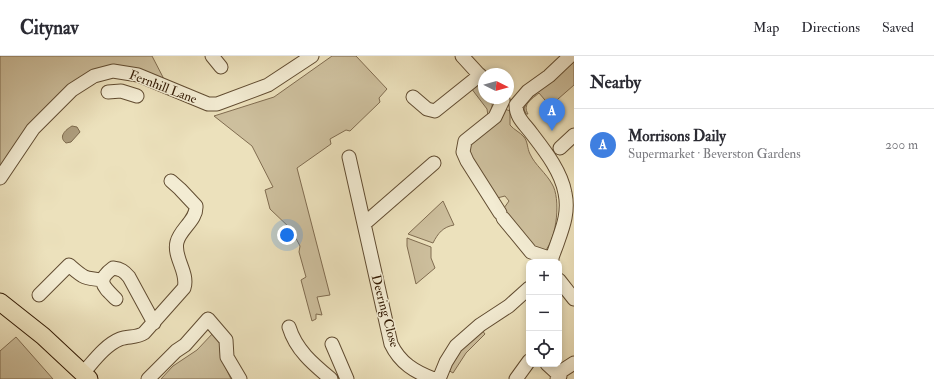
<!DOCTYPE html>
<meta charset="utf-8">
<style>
body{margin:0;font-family:"IM FELL Double Pica",serif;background:#f7f7f7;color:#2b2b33}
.controls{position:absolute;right:12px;bottom:12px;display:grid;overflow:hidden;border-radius:8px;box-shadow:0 2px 6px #0003}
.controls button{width:36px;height:36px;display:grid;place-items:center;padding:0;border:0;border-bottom:1px solid #e1e1e2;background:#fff;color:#2b2b33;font:20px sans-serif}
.compass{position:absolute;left:478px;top:12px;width:36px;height:36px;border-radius:50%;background:#fff;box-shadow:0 2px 6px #0003;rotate:95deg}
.you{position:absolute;left:287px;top:179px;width:14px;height:14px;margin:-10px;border:3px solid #fff;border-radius:50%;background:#1a73e8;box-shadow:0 0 0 6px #1a73e833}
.badge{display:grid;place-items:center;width:26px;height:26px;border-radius:50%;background:#ea580c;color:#fff;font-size:13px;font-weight:700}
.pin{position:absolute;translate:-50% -33px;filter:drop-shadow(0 1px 2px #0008)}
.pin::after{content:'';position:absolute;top:21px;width:14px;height:12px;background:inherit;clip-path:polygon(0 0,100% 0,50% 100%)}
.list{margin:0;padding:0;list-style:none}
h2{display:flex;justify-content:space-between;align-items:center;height:52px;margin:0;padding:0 16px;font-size:17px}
h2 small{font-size:13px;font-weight:400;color:#7c7c81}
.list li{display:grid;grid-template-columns:26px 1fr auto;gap:12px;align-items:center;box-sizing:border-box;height:72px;padding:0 16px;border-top:1px solid #e1e1e2}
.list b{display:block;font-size:15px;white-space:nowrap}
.list p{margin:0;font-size:13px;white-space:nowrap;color:#7c7c81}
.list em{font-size:13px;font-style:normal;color:#7c7c81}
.icon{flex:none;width:22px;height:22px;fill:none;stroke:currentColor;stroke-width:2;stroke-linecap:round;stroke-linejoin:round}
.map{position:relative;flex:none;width:574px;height:323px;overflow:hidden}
header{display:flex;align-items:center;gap:24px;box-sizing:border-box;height:56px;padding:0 20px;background:#fff;border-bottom:1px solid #e1e1e2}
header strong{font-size:19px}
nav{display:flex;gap:22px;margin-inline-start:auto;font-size:14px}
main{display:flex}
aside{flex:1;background:#fff}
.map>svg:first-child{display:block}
</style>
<header>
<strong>Citynav</strong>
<nav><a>Map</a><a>Directions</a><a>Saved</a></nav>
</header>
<main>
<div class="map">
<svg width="574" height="323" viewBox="0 0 574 323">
<rect width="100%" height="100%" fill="#ece1bc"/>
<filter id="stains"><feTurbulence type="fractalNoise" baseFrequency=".005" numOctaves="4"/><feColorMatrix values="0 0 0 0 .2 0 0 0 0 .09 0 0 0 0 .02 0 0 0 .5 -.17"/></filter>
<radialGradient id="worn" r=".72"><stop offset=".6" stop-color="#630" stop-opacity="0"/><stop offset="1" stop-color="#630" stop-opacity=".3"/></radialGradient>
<!-- green -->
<path fill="#cdbf9d" stroke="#806c50" d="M0,0H152L166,27L93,18L0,117Z
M332,0H356L387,33L379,42L380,46L350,75L346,74L330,83L331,88L297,112L330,239L317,241L322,259L316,258V263L312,265L301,224L306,221L299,196L300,190L291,173L270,153L265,134L273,131L252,90L214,60L274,41Z
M574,6V29L550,50L539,37C532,43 522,48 528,58H526L524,53L527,45Z
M478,27L484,34V42H490C494,49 492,54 488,60L487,53L471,32Z
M505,53L510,55V69C514,74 520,76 524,81C528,86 527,92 530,98C535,109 546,117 552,128C561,142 557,182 545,195L536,194L505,158L504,152L509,145L505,140L497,142L466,92Z
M443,145L454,169C443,171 438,177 433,187L408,178Z
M407,182L431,191V202L435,212L416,228L407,190Z
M481,273L485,278L466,297L453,317L448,314L452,303Z
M214,276L219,284L221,302L231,323H161L173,310L197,294Z
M16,281L53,323H0V295Z"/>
<!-- water -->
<path fill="#ad9d7d" stroke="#7c694c" d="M72,70L77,71L80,76L71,86L66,87C58,81 65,74 72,70Z"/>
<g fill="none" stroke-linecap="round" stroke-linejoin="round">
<defs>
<path id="minor" d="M212,0L221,11
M462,0L484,24
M108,36L121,35L137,40
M413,41L427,53L435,55L480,19
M516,49C516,62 525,68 532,78C545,95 561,115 565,137C569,156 563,171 557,188C555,194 552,200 551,206
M516,49L528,35L549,20L570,0
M560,92L574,79
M349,101L391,288C400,307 415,316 434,323
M0,122L33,73L72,34L94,20L113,15L138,19L208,48H217L268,29L312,0
M500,157L467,105L463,96L465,85L495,61L503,44
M503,162L531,196L552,203
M364,168L434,107
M559,224L574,243
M39,239L69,209C84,222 83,222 103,224
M116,243C104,231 95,225 113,212C121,213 124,215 129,221L154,267
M289,271C296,294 313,308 331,323
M332,288L347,323
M547,308L560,320L557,323
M83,317C93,306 105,289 120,283C128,280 137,282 144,277L184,232C189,217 173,201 177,186C180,173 197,164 196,150L180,133L171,125
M557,318L574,307
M148,323L176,295L185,289L208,263L226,284L227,301L240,323
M439,323L446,306L456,290L480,269L509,250L529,232
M516,323L529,305"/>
<path id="major" d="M0,246L43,280L89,323"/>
</defs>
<!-- minor casing -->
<use href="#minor" stroke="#614c31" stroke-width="15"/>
<!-- major casing -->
<use href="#major" stroke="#331a03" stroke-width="19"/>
<!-- minor -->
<use href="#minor" stroke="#f3ecd3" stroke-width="13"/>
<!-- major -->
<use href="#major" stroke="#ece1bc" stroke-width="17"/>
</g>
<g text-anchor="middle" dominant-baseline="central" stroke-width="3" stroke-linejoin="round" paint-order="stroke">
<!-- street labels -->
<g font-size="13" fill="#331a03" stroke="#f3ecd3">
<text transform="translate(163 31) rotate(21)">Fernhill Lane</text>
<text transform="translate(385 255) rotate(75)">Deering Close</text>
</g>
</g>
<rect width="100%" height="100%" filter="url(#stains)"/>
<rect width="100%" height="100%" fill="url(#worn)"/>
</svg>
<div class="controls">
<button>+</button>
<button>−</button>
<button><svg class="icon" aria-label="locate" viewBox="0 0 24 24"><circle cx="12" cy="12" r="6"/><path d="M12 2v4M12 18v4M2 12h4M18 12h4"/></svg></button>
</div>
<svg class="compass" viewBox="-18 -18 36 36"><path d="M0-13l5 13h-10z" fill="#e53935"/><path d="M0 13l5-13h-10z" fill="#7c7c81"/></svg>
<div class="you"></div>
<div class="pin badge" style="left:552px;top:75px;background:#3f7fe0">A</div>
</div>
<aside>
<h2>Nearby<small></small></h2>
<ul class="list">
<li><span class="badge" style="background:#3f7fe0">A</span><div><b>Morrisons Daily</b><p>Supermarket · Beverston Gardens</p></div><em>200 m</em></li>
</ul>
</aside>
</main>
